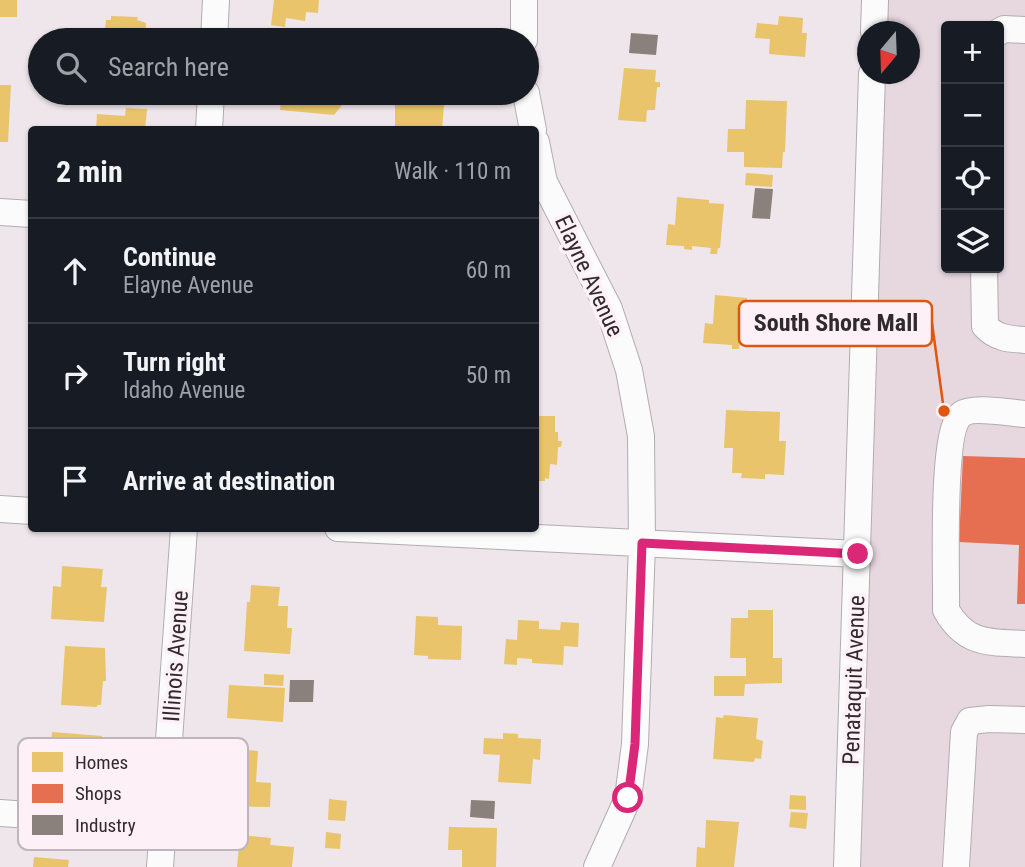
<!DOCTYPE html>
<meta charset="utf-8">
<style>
body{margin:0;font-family:"Roboto Condensed",sans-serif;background:#20242c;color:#f1f3f6}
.controls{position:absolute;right:21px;top:21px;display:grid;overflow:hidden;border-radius:7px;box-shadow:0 2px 5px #0004}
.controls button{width:63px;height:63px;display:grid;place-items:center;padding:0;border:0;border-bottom:2px solid #363941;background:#171b24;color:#f1f3f6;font:35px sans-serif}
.compass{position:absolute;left:857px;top:21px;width:63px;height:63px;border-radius:50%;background:#171b24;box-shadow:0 2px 5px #0004;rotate:199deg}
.stop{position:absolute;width:21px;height:21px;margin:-16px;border:5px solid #db2777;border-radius:50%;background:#fff}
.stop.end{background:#db2777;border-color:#fff;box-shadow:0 2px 7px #0008}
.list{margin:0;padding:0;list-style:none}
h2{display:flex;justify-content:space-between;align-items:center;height:91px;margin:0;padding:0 28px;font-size:30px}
h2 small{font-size:23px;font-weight:400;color:#9ea1a6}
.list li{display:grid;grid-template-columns:46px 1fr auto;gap:21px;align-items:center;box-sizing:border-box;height:105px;padding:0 28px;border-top:2px solid #363941}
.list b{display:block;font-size:26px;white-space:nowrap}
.list p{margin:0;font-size:23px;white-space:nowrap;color:#9ea1a6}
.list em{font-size:23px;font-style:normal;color:#9ea1a6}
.icon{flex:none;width:38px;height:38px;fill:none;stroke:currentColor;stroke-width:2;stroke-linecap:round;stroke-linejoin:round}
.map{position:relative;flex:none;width:1025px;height:867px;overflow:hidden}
.search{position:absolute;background:#171b24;box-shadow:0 2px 5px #0004;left:28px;top:28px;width:511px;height:77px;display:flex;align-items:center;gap:18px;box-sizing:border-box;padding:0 24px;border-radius:38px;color:#9ea1a6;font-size:26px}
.panel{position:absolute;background:#171b24;box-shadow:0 2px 5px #0004;left:28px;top:126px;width:511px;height:406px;border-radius:7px}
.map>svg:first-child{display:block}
</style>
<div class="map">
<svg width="1025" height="867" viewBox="0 0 1025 867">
<rect width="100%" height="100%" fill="#eee6ea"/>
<!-- built -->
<path fill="#e7d8e0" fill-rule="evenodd" d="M875,0H1025V867H847L872,74H909V32L874,31ZM946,26H999V268H946Z"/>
<!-- homes -->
<path fill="#e9c46a" d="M0,0H17V17H0Z
M274,0H319L318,13L306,12L305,21L286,18L285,27L271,25Z
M111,16L138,17L137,20L146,23L145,40H92L93,29L105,31L106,20H111Z
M779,16L803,18L802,33H807L805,57L769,54L770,39L755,38L757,23L778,25Z
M624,68L656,70L655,82H660V87H657L655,110H647L646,122L618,120Z
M0,85H11L8,142H0Z
M282,93H343L342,105L334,115L280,110Z
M395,93H445L442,130H409V126H395Z
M746,100L787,101L785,152H783L782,168L744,167V152H727L728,129H745Z
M126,108L147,109L145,130H96L97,114L125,116Z
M746,173L773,175L772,187L745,185Z
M677,197L709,200V203L724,204L720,248H718L717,254H710L711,248L692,246V250L684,249V246L666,245L668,224L675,225Z
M715,295L747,298L745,329L758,330L756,346L740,343L739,349H732V345L703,343L705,323L713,324Z
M726,410L780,412L779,441H786L784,475L765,474V479L741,478L742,473H732L733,448H724Z
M536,416H555V432H558V441H562L561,447H558L557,465L550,464L549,479L545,478V481H537L536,478Z
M62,566L103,569L101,587H107L104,622L51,619L53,586L61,587Z
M251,585L280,587L278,606H288L287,628H292L290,654L244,651L247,602H250Z
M748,610H773V658H782V683L745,684L744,696H714V676H746V658H730L731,618H748Z
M416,616L438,617V625L462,626L461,660L428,659V656L414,655Z
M518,620L539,621V629L560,630L561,622L579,623L578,647L564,646L563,665L532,663V659L517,658V665L504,664L506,639L517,640Z
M65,646L105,648L106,681H103L101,705H97V707L61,705Z
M264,674L284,675L283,686L264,685Z
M229,685L285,688L283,722L227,718Z
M724,715L758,718L756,739L763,741L761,759L755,758L754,762L713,759L716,717L723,718Z
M52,732L102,736L99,769L49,765Z
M503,733L518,734V738L541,739L540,760L533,759L531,784L498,782L500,755L483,754L484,738L503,739Z
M222,748L258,751L256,782L271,783L270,807L218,806Z
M790,795L806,796V810L789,809Z
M329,799L347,801L345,821L328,820Z
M791,812L808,813L806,829L789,827Z
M706,820L739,822L734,867H696L697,847L705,848Z
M449,827L497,828L496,867H462V850H448Z
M326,832L341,834L340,849L325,848Z
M240,835L271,838L270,845L294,847L292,867H237Z
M34,857L69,860L68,867H33Z"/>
<!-- shops -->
<path fill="#e76f51" d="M963,456L1025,458V604H1017L1019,545L959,542Z"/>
<!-- industry -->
<path fill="#8a817c" d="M631,33L658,35L656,55L629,53Z
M755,188L773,189L770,219L752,218Z
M290,680H314L313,702H289Z
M471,800L495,801L494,819L470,817Z"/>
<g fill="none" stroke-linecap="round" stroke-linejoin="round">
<defs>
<path id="minor" d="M874,32L875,0
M999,32L1004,29L1025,30
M214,40L216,0
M524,40V0
M526,93L533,130
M209,130L211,93
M536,142L544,182L609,309L629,370L641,436L642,543L635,744L628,798L597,867
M0,212L32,214
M984,268L985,326C996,338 1009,339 1025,340
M1025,414C1011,413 972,406 962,414C940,430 947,578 946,610C966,645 989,642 1025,644
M0,509L32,511
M338,528L858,554
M0,813L164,824
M160,867L184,528
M847,867L872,74
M956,867L964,732L970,721L989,719L1025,720"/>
</defs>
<!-- minor casing -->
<use href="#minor" stroke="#b2acaf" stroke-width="28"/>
<!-- minor -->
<use href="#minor" stroke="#fcfbfc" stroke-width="26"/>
</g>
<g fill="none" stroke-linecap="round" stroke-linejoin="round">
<!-- route -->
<path stroke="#db2777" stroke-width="9" d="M628,798L635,744L642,543L858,554"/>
</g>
<g text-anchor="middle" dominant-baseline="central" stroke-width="7" stroke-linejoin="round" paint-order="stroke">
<!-- street labels -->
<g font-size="23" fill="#302a2d" stroke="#fef0f7">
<text transform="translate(589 276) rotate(65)">Elayne Avenue</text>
<text transform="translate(176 656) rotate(-86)">Illinois Avenue</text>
<text transform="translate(854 680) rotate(-88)">Penataquit Avenue</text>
</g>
</g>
<!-- legend -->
<rect x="18" y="738" width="230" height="112" rx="10" fill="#fef0f7" stroke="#c0b5ba" stroke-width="2"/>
<rect x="32" y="752" width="31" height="20" fill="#e9c46a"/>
<rect x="32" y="784" width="31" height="19" fill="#e76f51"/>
<rect x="32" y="815" width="31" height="20" fill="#8a817c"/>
<g font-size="19" fill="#302a2d">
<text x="75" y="769">Homes</text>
<text x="75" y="800">Shops</text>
<text x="75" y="832">Industry</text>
</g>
<!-- callouts -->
<path fill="none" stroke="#df570e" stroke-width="2.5" d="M944 411L932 323"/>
<circle fill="#df570e" stroke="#fef0f7" stroke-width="2.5" cx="944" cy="411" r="7"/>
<rect fill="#fef0f7" stroke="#df570e" stroke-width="2.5" x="739" y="301" width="193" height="45" rx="7"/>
<g font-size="24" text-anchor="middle" font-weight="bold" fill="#302a2d">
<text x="836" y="331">South Shore Mall</text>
</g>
</svg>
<div class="controls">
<button>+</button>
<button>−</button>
<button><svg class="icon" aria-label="locate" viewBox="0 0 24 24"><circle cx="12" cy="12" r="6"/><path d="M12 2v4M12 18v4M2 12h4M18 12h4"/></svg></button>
<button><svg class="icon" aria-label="layers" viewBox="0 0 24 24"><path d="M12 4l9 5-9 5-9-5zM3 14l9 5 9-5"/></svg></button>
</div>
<svg class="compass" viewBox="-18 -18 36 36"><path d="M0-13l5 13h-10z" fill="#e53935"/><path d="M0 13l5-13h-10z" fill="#9ea1a6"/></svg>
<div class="stop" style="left:628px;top:798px"></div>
<div class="stop end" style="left:858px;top:554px"></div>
<div class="search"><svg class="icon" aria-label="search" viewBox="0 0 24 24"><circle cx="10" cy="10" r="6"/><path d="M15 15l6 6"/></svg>Search here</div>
<section class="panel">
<h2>2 min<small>Walk · 110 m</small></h2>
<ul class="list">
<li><svg class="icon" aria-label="ahead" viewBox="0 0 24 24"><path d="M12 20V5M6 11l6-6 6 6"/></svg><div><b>Continue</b><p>Elayne Avenue</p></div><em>60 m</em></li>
<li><svg class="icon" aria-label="right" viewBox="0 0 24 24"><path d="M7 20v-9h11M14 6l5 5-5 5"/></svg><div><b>Turn right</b><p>Idaho Avenue</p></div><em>50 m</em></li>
<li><svg class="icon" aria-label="arrive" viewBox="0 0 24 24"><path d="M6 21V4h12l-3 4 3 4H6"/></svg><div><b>Arrive at destination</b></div></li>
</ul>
</section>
</div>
